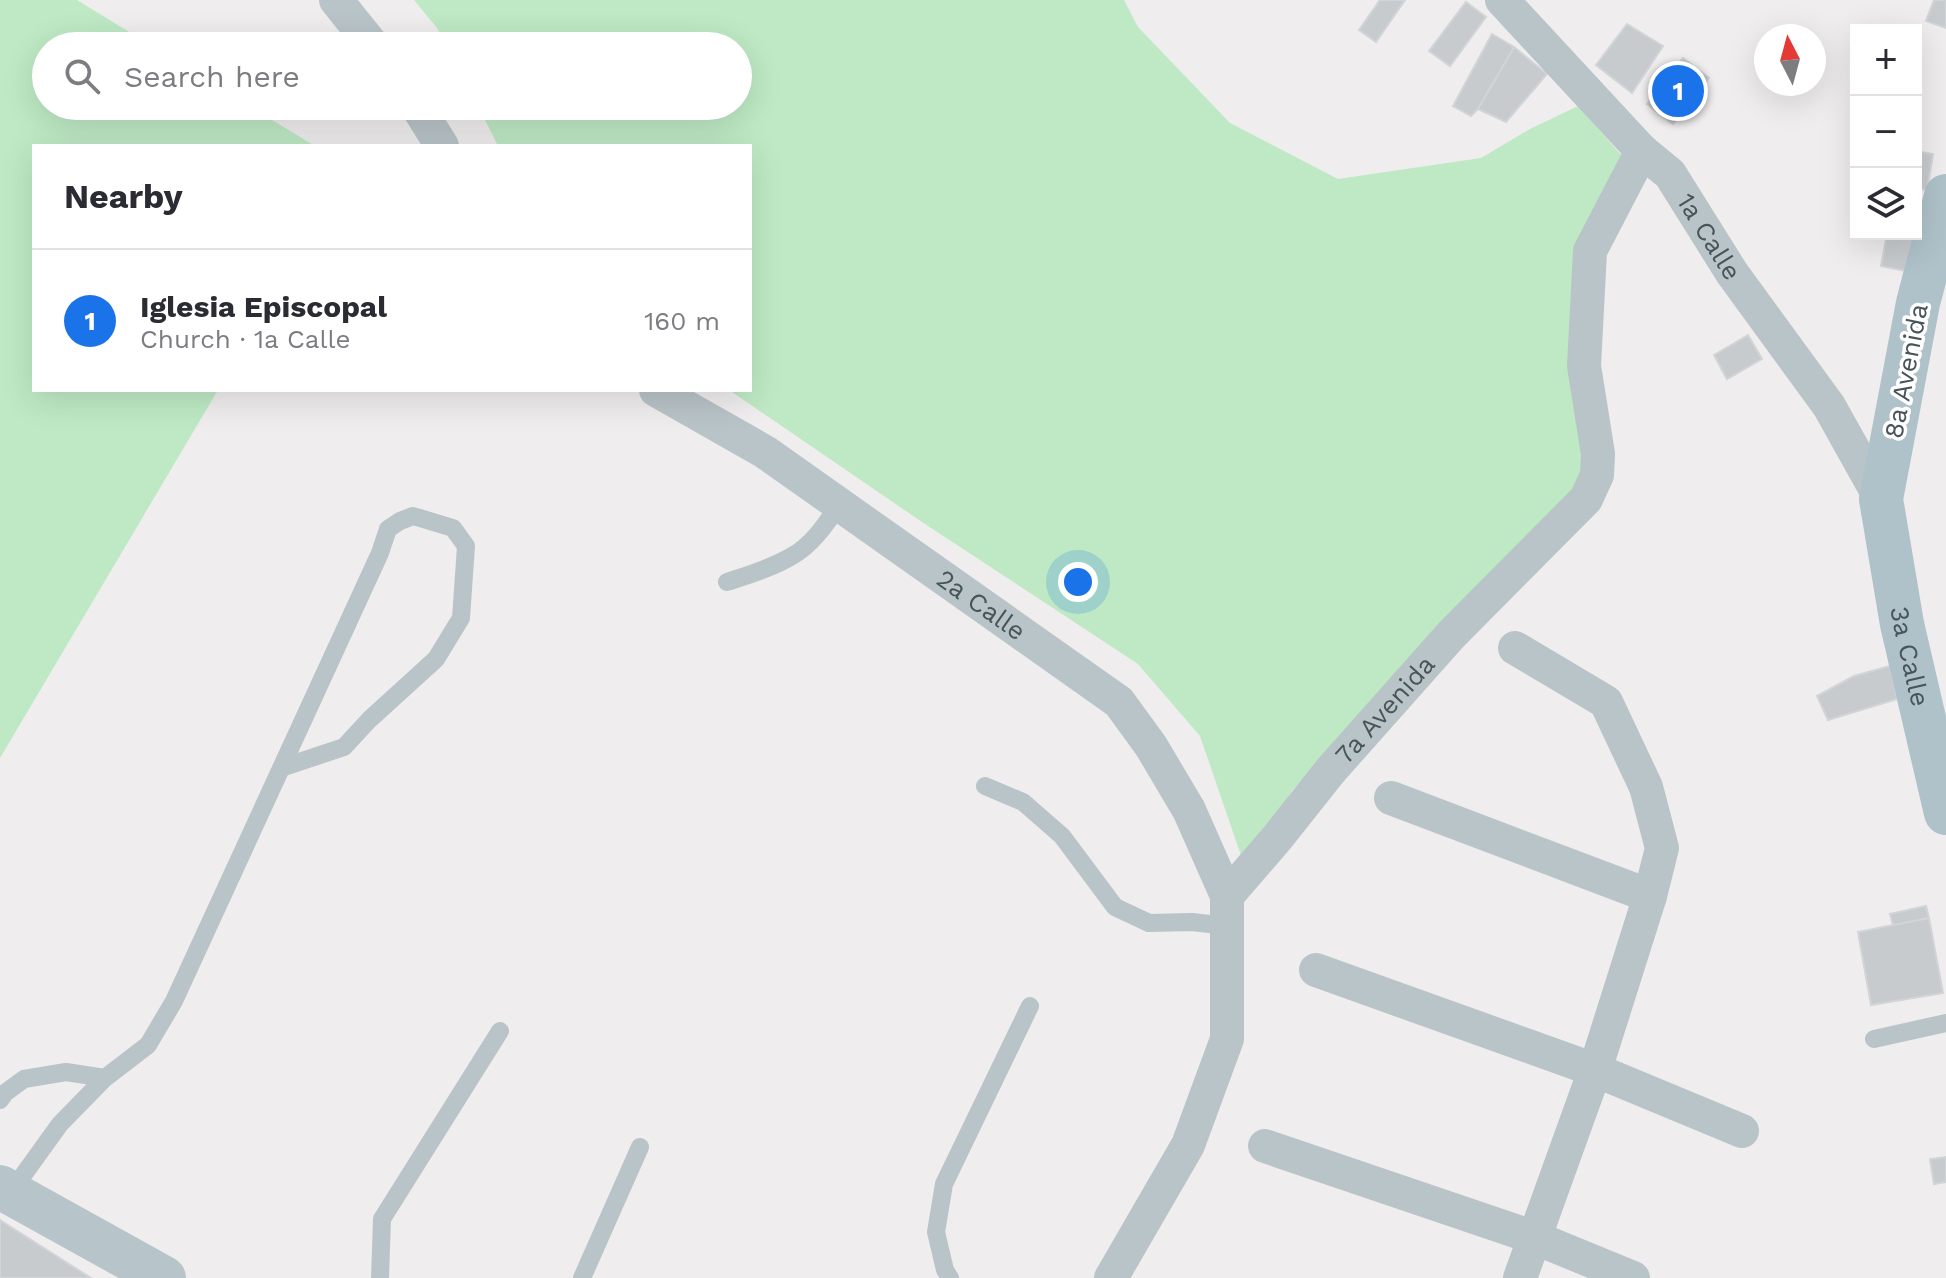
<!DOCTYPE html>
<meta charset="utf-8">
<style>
body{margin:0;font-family:"Work Sans",sans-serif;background:#f7f7f7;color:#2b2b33}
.controls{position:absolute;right:24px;top:24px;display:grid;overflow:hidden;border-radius:0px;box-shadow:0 8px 32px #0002}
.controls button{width:72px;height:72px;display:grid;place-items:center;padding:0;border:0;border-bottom:2px solid #e1e1e2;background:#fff;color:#2b2b33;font:40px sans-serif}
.compass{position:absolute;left:1754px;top:24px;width:72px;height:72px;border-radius:50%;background:#fff;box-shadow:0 8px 32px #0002;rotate:354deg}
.you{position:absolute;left:1078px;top:582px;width:28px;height:28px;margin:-20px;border:6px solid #fff;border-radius:50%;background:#1a73e8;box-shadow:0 0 0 12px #1a73e833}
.badge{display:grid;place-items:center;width:52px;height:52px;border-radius:50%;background:#1a73e8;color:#fff;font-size:26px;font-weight:700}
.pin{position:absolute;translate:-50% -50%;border:4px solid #fff;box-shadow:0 2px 8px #0006}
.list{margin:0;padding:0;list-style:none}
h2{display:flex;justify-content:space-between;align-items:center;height:104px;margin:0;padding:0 32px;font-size:34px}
h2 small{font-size:26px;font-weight:400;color:#7c7c81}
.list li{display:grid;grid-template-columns:52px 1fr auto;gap:24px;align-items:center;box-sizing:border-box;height:144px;padding:0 32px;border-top:2px solid #e1e1e2}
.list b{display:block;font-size:30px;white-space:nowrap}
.list p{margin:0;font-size:26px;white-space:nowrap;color:#7c7c81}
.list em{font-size:26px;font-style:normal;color:#7c7c81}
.icon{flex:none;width:44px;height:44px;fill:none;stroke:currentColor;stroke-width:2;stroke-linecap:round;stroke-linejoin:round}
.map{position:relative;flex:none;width:1946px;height:1278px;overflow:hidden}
.search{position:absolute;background:#fff;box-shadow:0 8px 32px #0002;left:32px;top:32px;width:720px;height:88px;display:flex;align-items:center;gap:20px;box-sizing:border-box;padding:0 28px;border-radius:44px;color:#7c7c81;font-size:30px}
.panel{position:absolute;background:#fff;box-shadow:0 8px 32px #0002;left:32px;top:144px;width:720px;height:248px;border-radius:0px}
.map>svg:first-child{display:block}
</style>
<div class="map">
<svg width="1946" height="1278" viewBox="0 0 1946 1278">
<rect width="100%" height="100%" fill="#efeded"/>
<!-- green -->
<path fill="#bee9c4" d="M0,0H77L152,46H46V106H249L315,146H34V390H218L0,758Z
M414,0H1124L1138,27L1230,123L1338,179L1481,158L1530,129L1578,106L1630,165L1589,248L1586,483L1451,614L1292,791L1245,867L1200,736L1138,664L922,522L729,390H750V146H498L478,106H738V46H447L437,28Z"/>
<!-- building -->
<path fill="#c7cbce" stroke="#d1d4d8" stroke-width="2" d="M1380,0H1405L1376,42L1359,30Z
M1934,0H1946V28L1926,21Z
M1466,2L1486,17L1450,66L1429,51Z
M1627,24L1663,46L1632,93L1596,65Z
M1492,34L1514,47L1478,109L1471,116L1453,106Z
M1514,47L1547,74L1506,122L1478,109Z
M1683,58L1709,78L1673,124L1647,104Z
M1916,151L1933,154L1927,190L1916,188Z
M1887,234H1914L1907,271L1881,266Z
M1748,335L1762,359L1727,379L1714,355Z
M1890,666L1897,699L1828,720L1817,696L1854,676Z
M1926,906L1929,918L1893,925L1890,914Z
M1929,918L1943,993L1871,1005L1858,932Z
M1946,1157V1182L1934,1184L1930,1159Z
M0,1220L91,1278H0Z"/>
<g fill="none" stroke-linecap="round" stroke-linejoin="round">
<!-- lane -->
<path stroke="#b9c4c8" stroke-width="18" d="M727,582C748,575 772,568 792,556C812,545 826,524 839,505
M985,786L1023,802L1062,836L1115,907L1149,923L1192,922L1227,926
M1874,1039L1946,1023
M0,1100L5,1093L24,1079L66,1072L105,1078
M11,1192L60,1124L105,1078L148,1045L174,1001L380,553L388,529L400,521L413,516L453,528L466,546L461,618L436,659L369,720L344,747L281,768
M380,1278L382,1219L500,1031
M582,1278L640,1147
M950,1278L945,1270L936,1232L944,1184L1030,1006"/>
<!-- street -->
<g stroke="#b9c4c8" stroke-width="34">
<path d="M336,0L373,46"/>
<path id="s1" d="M1502,0L1642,151L1670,174L1732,273L1829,406L1881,499"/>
<path d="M417,106L442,146"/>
<path id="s2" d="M656,390L765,452L1119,702L1151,746L1189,810L1227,896"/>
<path d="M1515,648L1606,702L1646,787L1662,848L1650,896L1595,1070L1520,1278"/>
<path d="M1391,798L1650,896"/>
<path d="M1316,970L1595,1070L1742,1131"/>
<path d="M1265,1146L1533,1237L1633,1278"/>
<path id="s3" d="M1111,1278L1188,1145L1227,1039V896L1277,838L1331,770L1451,635L1586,499L1597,475L1598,454L1584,366L1590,251L1642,151"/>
</g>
<!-- secondary -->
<path stroke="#b7c5ca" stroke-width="44" d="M0,1187L164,1278"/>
<!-- primary -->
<path stroke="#afc2c9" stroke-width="44" id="s4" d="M1946,196L1918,303L1881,499L1902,624L1946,813"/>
</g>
<g text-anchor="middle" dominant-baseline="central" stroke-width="7" stroke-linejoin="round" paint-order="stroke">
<!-- street labels -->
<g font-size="26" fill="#475458" stroke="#fff">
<text stroke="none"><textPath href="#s1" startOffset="316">1a Calle</textPath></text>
<text transform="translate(1906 371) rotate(-79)">8a Avenida</text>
<text stroke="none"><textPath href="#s2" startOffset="390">2a Calle</textPath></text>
<text stroke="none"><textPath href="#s4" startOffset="470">3a Calle</textPath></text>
<text stroke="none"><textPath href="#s3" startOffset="654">7a Avenida</textPath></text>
</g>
</g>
</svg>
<div class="controls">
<button>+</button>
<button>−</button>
<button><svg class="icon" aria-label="layers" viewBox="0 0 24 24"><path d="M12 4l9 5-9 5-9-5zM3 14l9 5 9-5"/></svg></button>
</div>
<svg class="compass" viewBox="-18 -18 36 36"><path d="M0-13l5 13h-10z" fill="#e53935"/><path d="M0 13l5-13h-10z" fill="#7c7c81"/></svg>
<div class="you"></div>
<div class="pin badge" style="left:1678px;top:91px">1</div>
<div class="search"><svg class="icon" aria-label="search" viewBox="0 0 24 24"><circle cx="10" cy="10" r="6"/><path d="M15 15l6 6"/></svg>Search here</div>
<section class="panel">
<h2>Nearby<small></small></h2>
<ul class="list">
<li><span class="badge">1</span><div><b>Iglesia Episcopal</b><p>Church · 1a Calle</p></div><em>160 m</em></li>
</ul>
</section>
</div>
